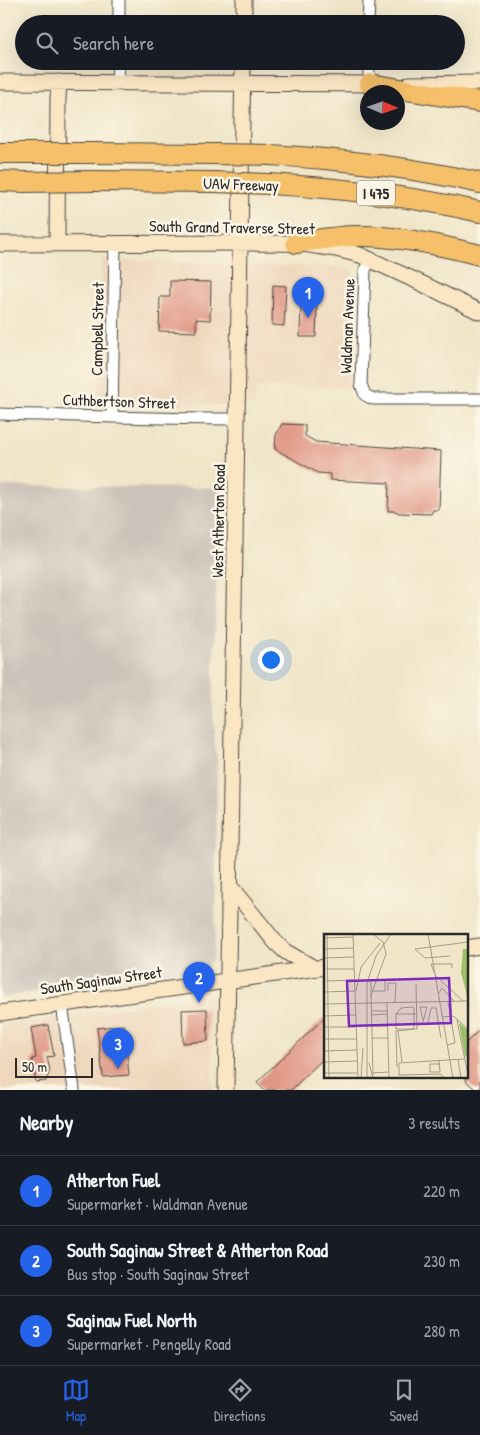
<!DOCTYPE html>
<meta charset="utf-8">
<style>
body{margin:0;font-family:"Patrick Hand",sans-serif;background:#20242c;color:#f1f3f6}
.compass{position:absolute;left:360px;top:85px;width:45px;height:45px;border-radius:50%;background:#171b24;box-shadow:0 5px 20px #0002;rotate:92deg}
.scale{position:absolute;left:15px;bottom:12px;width:78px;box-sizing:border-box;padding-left:5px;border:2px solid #2b2b2b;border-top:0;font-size:14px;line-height:18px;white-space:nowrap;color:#2b2b2b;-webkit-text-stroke:4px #fcf5e5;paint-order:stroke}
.you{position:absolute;left:270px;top:659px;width:18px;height:18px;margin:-12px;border:4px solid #fff;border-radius:50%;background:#1a73e8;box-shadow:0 0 0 8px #1a73e833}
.badge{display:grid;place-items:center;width:32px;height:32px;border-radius:50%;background:#2563eb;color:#fff;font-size:16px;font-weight:700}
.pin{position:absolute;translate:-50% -41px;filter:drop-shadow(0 1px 2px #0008)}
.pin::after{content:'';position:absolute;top:26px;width:18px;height:15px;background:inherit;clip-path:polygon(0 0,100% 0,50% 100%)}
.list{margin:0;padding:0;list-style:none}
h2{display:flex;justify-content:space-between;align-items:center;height:65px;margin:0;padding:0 20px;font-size:21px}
h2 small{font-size:16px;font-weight:400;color:#9ea1a6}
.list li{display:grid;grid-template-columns:32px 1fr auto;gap:15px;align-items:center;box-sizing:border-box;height:70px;padding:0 20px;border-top:1px solid #363941}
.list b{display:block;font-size:19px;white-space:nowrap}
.list p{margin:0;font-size:16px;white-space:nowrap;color:#9ea1a6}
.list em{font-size:16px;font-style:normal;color:#9ea1a6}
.icon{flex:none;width:28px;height:28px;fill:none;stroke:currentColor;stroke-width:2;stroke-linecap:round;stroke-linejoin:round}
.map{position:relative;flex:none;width:480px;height:1090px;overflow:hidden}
.search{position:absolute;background:#171b24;box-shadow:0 5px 20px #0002;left:15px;right:15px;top:15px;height:55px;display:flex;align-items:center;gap:12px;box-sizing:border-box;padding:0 18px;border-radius:28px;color:#9ea1a6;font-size:19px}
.sheet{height:275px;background:#171b24}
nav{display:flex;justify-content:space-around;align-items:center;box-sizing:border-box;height:70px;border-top:1px solid #363941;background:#171b24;font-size:14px;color:#9ea1a6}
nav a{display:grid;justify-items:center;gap:2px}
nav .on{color:#2563eb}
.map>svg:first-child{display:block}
</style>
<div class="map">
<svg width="480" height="1090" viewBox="0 0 480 1090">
<rect width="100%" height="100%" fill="#fcf5e5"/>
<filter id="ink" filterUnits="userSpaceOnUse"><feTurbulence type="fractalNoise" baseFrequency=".02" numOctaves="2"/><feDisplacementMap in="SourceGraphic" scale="10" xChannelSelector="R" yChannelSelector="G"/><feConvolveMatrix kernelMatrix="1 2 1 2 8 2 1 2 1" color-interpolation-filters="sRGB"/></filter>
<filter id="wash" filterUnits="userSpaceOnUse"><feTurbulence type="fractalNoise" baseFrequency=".0096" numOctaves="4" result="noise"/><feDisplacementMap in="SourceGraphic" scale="20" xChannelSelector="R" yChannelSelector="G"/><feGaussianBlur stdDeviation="1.12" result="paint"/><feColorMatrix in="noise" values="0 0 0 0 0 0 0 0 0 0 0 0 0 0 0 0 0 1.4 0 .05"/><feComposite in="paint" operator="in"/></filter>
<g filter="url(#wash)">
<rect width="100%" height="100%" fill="#f0e5c7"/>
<!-- built -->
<path fill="#eed7bb" d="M102,260L353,268L349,388L256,387L255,406L98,402Z
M212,995V1090H0V1025Z"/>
<!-- industrial -->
<path fill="#ccc2b9" d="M0,486L223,488L222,533L217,557L213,708L215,749L217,757L215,938L213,959L206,968L156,977L131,975L0,998Z"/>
<g id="blocks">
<!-- building -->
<path fill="#e09785" d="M170,281L211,282L210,320L196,319V332L159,331L160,297H170Z
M273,285L286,286L284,326L272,325Z
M301,304L317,305L316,337H300Z
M282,424L305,425V436L316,442L441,451L439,510H433L431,514L399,513L395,511H388L389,483L330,480V474L318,473L275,449L276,435Z
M207,1009L208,1041L183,1043L182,1010Z
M325,1017V1057L291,1090H264L257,1082Z
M48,1025L54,1056L47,1057L50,1070L46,1081L36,1082L32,1059L36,1058L31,1028Z
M124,1025L129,1075L103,1077L97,1028Z
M480,1029V1090H476L466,1081V1043Z"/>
</g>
</g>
<g filter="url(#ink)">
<use href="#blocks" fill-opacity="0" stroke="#494742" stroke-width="1"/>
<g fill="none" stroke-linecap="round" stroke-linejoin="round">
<defs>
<path id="street" d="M119,24V0
M368,24L369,0
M368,61L370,84
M117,83L118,61
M370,260L365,270L361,384L365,395L373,399H480
M0,414C79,416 158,419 237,419
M112,416L115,243
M62,1004L74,1090"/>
<path id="secondary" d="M244,24V0
M0,82L381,84
M409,84L480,83
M57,243L58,99L59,82
M0,244L296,243L336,249L360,255L423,284L480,312
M229,885L276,943L286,952L314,968
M466,948L480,946
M0,1013L325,967
M226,1090L243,61"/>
<path id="highway" d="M370,84L480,102
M0,153H24
M94,153L214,154
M270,155C341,159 411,167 480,183
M0,181L24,182
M91,181L213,182
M270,184C341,188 411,196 480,212
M296,243C316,240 337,236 358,236C399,236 440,245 480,255"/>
</defs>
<!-- street casing -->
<use href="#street" stroke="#494742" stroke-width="13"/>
<!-- secondary casing -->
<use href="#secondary" stroke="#494742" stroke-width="17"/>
<!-- highway casing -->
<use href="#highway" stroke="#494742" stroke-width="22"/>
<!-- street -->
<use href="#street" stroke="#fff" stroke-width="11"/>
<!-- secondary -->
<use href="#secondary" stroke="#fbe6c4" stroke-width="15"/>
<!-- highway -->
<use href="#highway" stroke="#f6c06b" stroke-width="20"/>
<defs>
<path id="highway-bridge" d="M24,153H94
M214,154L270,155
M24,182L91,181
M213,182L270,184"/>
</defs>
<!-- highway-bridge casing -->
<use href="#highway-bridge" stroke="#494742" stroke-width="22" stroke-linecap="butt"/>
<!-- highway-bridge -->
<use href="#highway-bridge" stroke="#f6c06b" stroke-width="20"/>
</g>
</g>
<g text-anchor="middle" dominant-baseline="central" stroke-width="5" stroke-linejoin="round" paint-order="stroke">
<!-- shield labels -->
<rect fill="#fcf5e5" stroke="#6a6863" stroke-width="1" x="357" y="180.5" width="38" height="25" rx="4"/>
<g font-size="15" font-weight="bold" fill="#2b2b2b">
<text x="376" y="193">I 475</text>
</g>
<!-- street labels -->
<g font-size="16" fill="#2b2b2b" stroke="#fcf5e5">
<text transform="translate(241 184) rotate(2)">UAW Freeway</text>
<text transform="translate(232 227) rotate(1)">South Grand Traverse Street</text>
<text transform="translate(347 326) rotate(-88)">Waldman Avenue</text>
<text transform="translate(97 329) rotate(-89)">Campbell Street</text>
<text transform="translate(119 401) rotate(2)">Cuthbertson Street</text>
<text transform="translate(218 521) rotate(-89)">West Atherton Road</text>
<text transform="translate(101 980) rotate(-8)">South Saginaw Street</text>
</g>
</g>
<!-- overview -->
<g transform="translate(324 934)">
<rect width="144" height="144" fill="#f0e5c7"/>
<path d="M139,15H144V65L137,39ZM135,89L144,96V122L141,123Z" fill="#9cc06a"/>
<path fill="none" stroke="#a19b89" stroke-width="1" d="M3,0L5,144M29,0L34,144M49,0L59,8L62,20L47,61L49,141M104,0L129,144M0,4L29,3M0,15L30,14M126,22L101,24L91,15L144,8M1,24L30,23M2,35H30M110,38L107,30H128V34M111,41L139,67M2,47L31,46M32,57L37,33L56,9M49,57H61V45M64,57V49H72L71,68M0,58L31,57M115,59L118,54L130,67M47,64V48M63,69L65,144M0,70L144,67M48,77H64M72,80L77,74L89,73L90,74V94L87,95H72V80H93M47,81L63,80M0,82L32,81M119,83L129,82L144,95M99,86L96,73H103L99,88M133,86L144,141M104,88L107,74H112L117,104M48,92H64M0,93H32M74,97L78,128M48,104H64M0,105H32M123,111L131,109L124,68M0,117L33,116M134,126L137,144M115,127L116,137V138H106V130H116M0,128L33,127M45,129L49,144M73,133L72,97L93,95L92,50M0,139H33M49,139L64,138M37,144L39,114M43,144V49L52,22L67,0M120,144L117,140L75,141V129L140,125"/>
<path fill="#7b2cbf" fill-opacity="0.15" stroke="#7b2cbf" stroke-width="2.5" d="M125,44L127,89L25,92L23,47Z"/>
<rect width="144" height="144" fill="none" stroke="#2b2b2b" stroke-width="2.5"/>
</g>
</svg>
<svg class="compass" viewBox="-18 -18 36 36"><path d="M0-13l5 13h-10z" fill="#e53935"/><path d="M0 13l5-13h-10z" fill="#9ea1a6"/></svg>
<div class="scale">50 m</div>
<div class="you"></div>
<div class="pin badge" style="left:308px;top:318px">1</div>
<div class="pin badge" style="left:199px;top:1003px">2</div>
<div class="pin badge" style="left:118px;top:1069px">3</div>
<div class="search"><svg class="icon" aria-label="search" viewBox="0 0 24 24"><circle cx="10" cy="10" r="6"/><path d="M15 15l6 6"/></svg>Search here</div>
</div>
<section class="sheet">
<h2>Nearby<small>3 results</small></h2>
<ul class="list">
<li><span class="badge">1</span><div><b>Atherton Fuel</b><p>Supermarket · Waldman Avenue</p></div><em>220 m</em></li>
<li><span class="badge">2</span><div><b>South Saginaw Street &amp; Atherton Road</b><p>Bus stop · South Saginaw Street</p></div><em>230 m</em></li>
<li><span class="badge">3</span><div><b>Saginaw Fuel North</b><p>Supermarket · Pengelly Road</p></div><em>280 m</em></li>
</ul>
</section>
<nav>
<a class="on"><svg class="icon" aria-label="map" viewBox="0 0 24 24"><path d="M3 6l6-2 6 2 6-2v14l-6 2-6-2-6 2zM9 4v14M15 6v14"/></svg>Map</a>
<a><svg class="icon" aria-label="directions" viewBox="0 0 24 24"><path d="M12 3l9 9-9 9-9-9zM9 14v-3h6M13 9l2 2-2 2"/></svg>Directions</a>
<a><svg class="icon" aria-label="saved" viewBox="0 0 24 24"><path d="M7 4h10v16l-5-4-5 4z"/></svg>Saved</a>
</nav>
